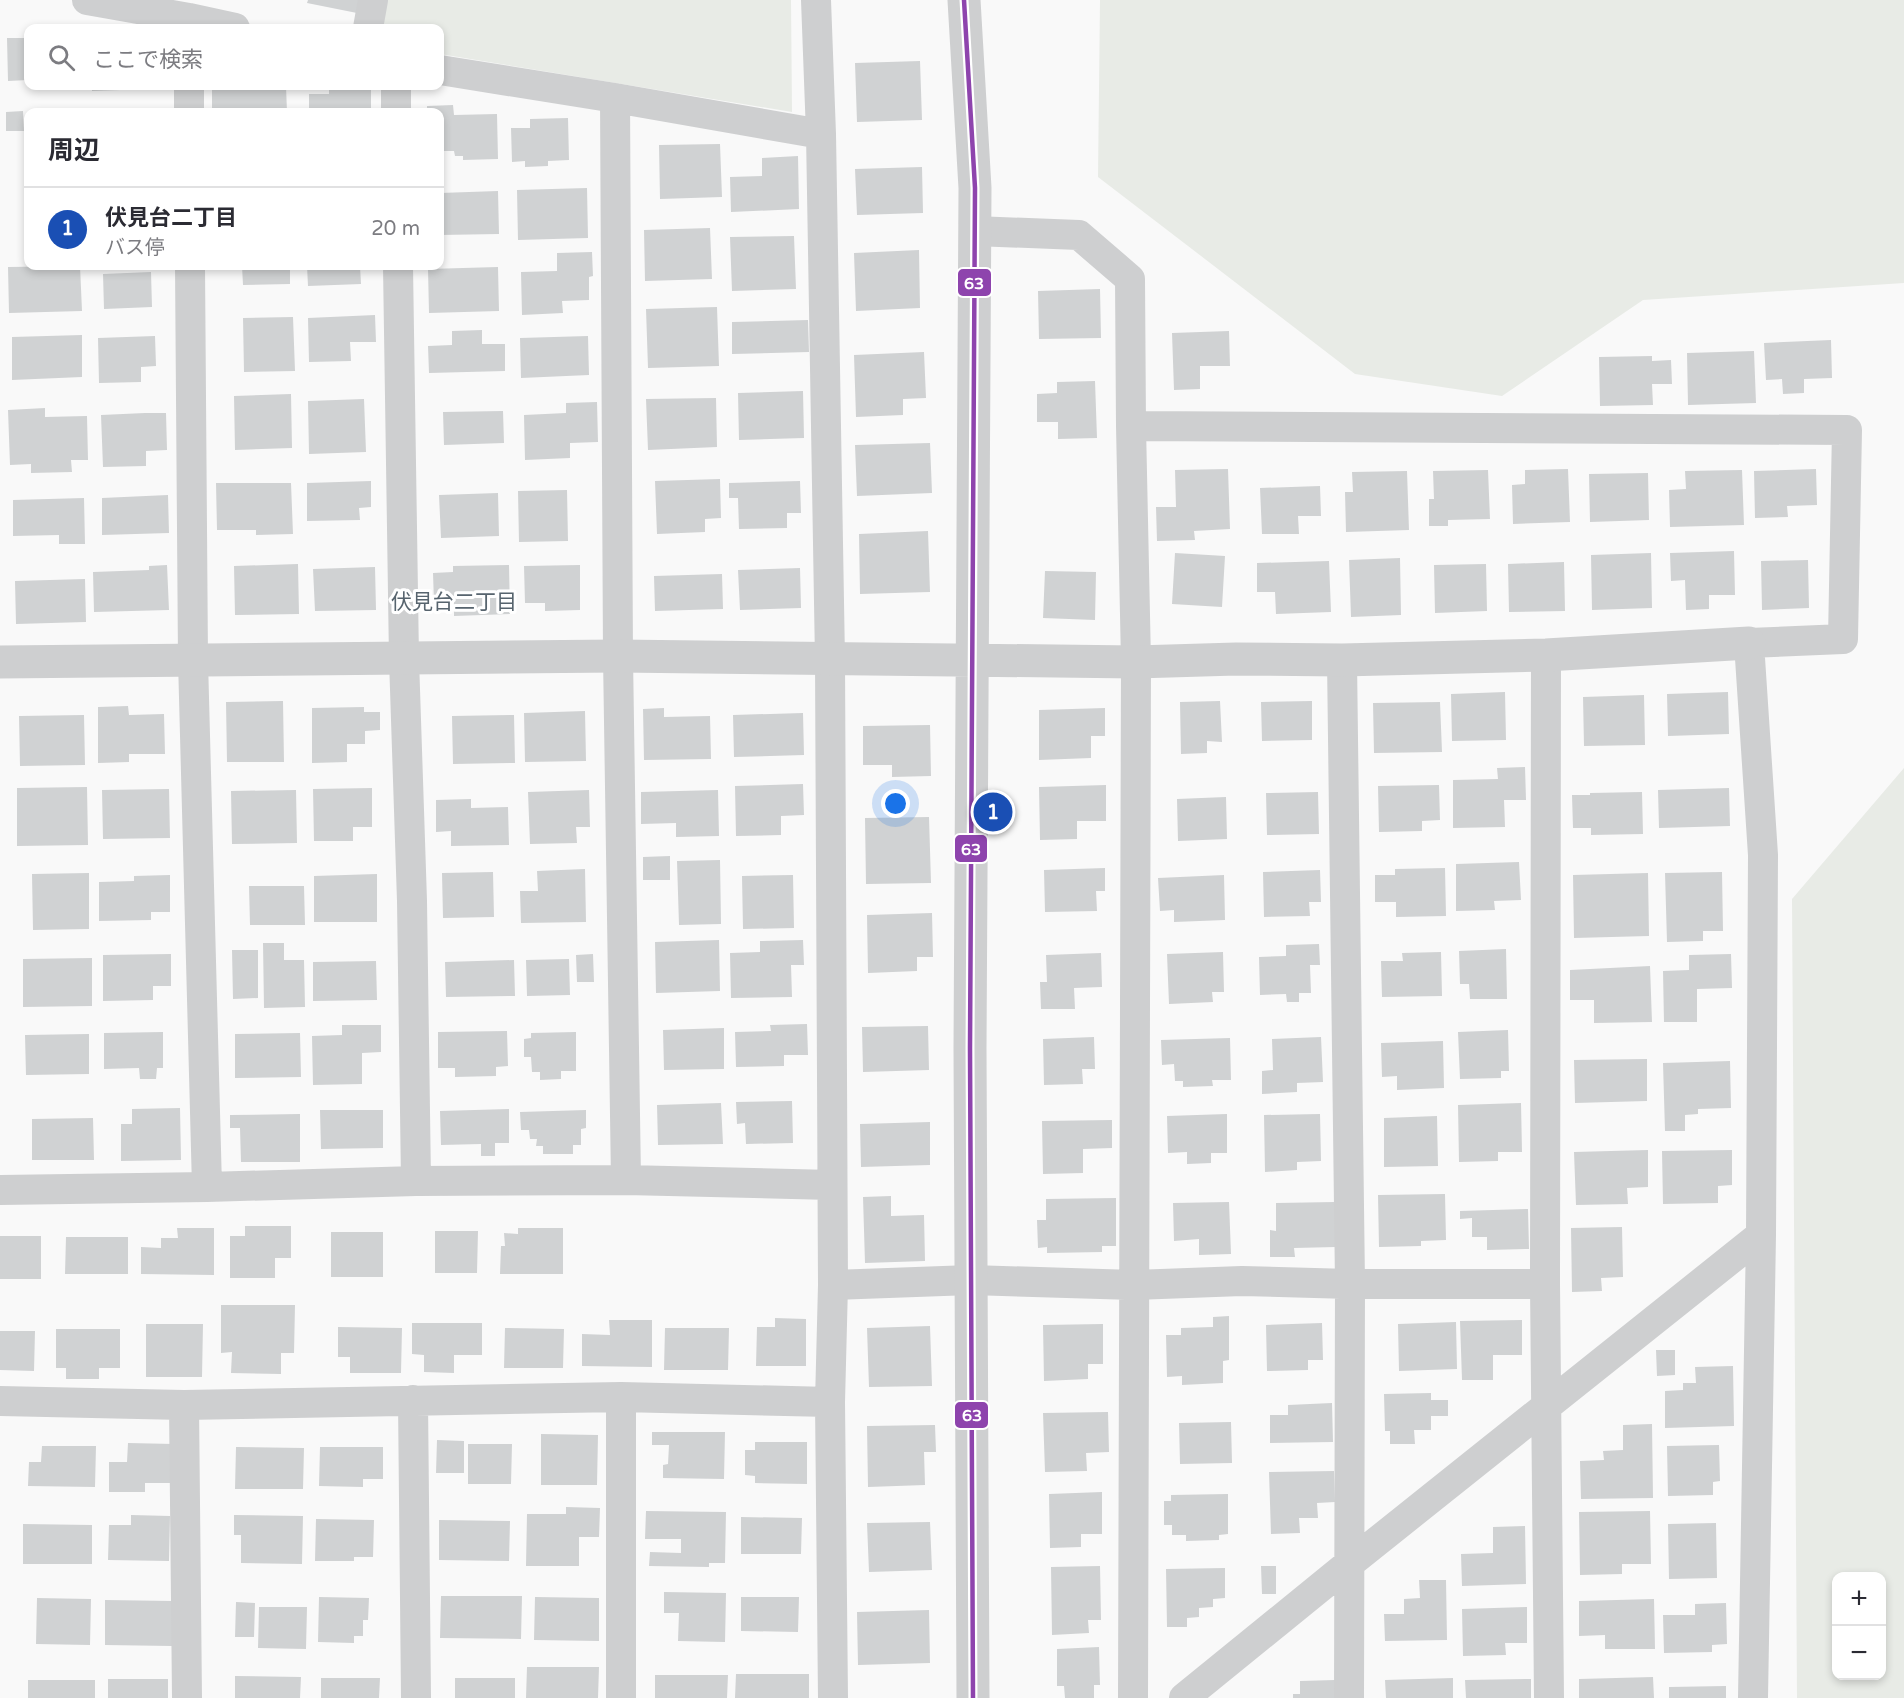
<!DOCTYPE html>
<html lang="ja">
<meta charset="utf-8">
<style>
body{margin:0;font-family:"Varela Round","Noto Sans JP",sans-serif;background:#f7f7f7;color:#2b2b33}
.controls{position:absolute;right:18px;bottom:18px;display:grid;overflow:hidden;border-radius:12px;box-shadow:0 3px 9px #0003}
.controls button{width:54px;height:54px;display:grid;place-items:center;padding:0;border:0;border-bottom:2px solid #e1e1e2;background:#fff;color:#2b2b33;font:30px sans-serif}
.you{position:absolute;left:896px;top:804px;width:21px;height:21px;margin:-15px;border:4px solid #fff;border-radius:50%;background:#1a73e8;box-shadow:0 0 0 9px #1a73e833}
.badge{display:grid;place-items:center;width:39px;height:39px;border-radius:50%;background:#5c6169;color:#fff;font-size:20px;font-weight:700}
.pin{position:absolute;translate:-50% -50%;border:3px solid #fff;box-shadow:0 2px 6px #0006}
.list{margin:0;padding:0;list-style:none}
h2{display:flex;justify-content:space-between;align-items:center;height:78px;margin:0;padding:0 24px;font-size:26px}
h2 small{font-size:20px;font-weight:400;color:#7c7c81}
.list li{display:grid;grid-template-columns:39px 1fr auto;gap:18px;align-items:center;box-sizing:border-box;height:84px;padding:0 24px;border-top:2px solid #e1e1e2}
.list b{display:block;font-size:22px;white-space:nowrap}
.list p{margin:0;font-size:20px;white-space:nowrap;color:#7c7c81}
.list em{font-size:20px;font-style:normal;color:#7c7c81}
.icon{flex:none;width:33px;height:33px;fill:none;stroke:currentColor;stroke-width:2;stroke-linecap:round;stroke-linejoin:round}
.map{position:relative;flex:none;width:1904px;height:1698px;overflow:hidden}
.search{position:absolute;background:#fff;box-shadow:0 3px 9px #0003;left:24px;top:24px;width:420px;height:66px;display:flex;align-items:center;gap:15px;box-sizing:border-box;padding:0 21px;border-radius:12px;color:#7c7c81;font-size:22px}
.panel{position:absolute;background:#fff;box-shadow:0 3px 9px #0003;left:24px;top:108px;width:420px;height:162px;border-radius:12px}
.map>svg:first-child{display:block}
</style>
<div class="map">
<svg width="1904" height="1698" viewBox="0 0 1904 1698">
<rect width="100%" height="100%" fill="#f9f9f9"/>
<!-- green -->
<path fill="#e8ebe6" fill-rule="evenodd" d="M384,0H791L792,112L440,54V28H379Z
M1100,0H1904V283L1643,300L1502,396L1355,374L1098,177Z
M1904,768V1698H1797L1792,899ZM1882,1576V1676H1836V1576Z"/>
<!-- building -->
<path fill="#d0d2d3" d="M308,0H365L362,14L307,3Z
M7,38H28V80L8,81Z
M920,61L922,120L857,122L855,63Z
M92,86H149V89L92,91Z
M216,86H286L287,112H212V88H216Z
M340,86H371V112H309V94H329V90H340Z
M453,105L454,115L497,114L498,159L463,160V156H455L454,151H440V112H427V106Z
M23,111L24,131H6V112Z
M568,118L569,160L548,161V166L525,167V161L512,162L511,128H530V119Z
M720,144L722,197L660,199L659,145Z
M798,156L799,209L731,212L730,177L762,176V158Z
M922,167L923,213L857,215L855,169Z
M587,188L588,238L518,240L517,190Z
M498,191L499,234L440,235V193Z
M710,228L712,279L645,281L644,230Z
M794,236L796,289L732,291L730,237Z
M919,250L920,308L856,311L854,253Z
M592,252L593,276L589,277V300L562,301L563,313L522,315L521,272L557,271V253Z
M80,266L82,311L9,313L8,267Z
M115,266H164V269L116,270Z
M242,266H290V284L243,285Z
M307,266H360L361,284L308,286Z
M498,267L499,311L429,313L428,269Z
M151,272L152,307L104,309L103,274Z
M1100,289L1101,338L1039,339L1038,291Z
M717,307L719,366L648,368L646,309Z
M375,315L376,342H350L351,361L309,362L308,318Z
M293,317L295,371L244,372L243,318Z
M808,320L809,352L732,354V322Z
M482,330V344H505V371L429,373L428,346L452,345V331Z
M1229,331L1230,366H1200V389L1174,390L1172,333Z
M82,335V377L12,380V337Z
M155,336L156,366L141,367V382L99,383L98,338Z
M588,336L589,375L521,378L520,338Z
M1831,340L1832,378L1804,379V393L1783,394L1782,379L1766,380L1764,343Z
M1754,351L1756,403L1688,405L1687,353Z
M924,352L926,398L903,399V415L856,417L854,355Z
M1652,356V361L1671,360L1672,384H1652L1653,405L1600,406L1599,357Z
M1095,381L1097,438L1058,439V422H1037V394L1057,393V382Z
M803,391L804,438L739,440L738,393Z
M291,394L292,448L235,450L234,396Z
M716,398L717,447L648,450L646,399Z
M364,399L366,452L309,454L308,401Z
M597,402L598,442L570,443V458L525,460L524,415L566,413V403Z
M45,408V417L87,416L88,460H71L72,472L31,473V464L10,465L8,410Z
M503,411L504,443L444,445L443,412Z
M145,413H166L167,450L146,451V466L103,467L101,415Z
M930,443L932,493L857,496L855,445Z
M1228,469L1230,529L1194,531L1195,540L1157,541L1156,507H1176L1175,470Z
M1568,469L1570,522L1513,524L1512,485L1525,484V470Z
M1816,469L1817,505L1787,506L1788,517L1755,518L1754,471Z
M1488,470L1490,519L1448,520V526H1429V499H1434L1433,471Z
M1742,470L1744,525L1670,527L1669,490L1686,489L1685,471Z
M1407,471L1409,530L1346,532L1345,492H1353L1352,472Z
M1648,473L1649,520L1590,522L1589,474Z
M720,479L721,518L705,519V532L657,534L655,481Z
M371,481V507L359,508L360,520L307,521V483Z
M800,481L801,513H787V528L739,529L738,498H729V483Z
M216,483H291L293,534L256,535V530H217Z
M1320,486L1321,516H1298L1299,534H1262L1260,488Z
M567,490L568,541L519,542L518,491Z
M498,493L499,536L441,538L439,495Z
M168,495L169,533L102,535V498Z
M84,498L85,544H59V535L13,536V500Z
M928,531L930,592L860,594L859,534Z
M1734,551L1735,595H1709V609L1686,610L1685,580L1671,581L1670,553Z
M1175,553L1225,556L1222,607L1172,604Z
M1651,553L1652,608L1592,610L1591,555Z
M1400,558L1401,615L1351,617L1349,560Z
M1808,560L1809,608L1762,610L1761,561Z
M1329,561L1331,612L1276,614L1275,592H1257V563Z
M1564,562L1565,611L1509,612L1508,564Z
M298,564L299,614L235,615L234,566Z
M1486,564L1487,611L1435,613L1434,565Z
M167,565L169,610L94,612L93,572L149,570V566Z
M509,565L510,614L454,616V602L434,603L433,573L453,572V566Z
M580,565V610L545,611V603H525L524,566Z
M375,567L376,610L315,611L313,569Z
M800,568L801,608L740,610L738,570Z
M1045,571L1096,572L1095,620L1043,618Z
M722,574L723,609L655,611L654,576Z
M85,579L86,622L16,624L15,581Z
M1505,692L1506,740L1452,741L1451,694Z
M1728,692L1729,734L1668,736L1667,694Z
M1644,695L1645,745L1584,746L1583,697Z
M283,701L284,762H227L226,702Z
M1220,701L1222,742L1207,741V753L1181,754L1180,702Z
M1312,701V740L1262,741L1261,702Z
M1440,702L1442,752L1374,753L1373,703Z
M128,706L129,715L164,714L165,754H129V762L98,763V707Z
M364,707V712H380V730L365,731V744H347V762L312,763V708Z
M664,708V717L710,716L711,759L644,760L643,709Z
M1105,708V736H1091V758L1039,760V710Z
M585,711L586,761L525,762L524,713Z
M803,713L804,755L734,757L733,715Z
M84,715L85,765L20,766L19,716Z
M514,715L515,763L453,764L452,716Z
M930,725L931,776L892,777V765H863V726Z
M1525,767L1526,800H1504L1505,827L1453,828V780L1498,779L1497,768Z
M803,784L804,815L781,816V835L736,836L735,786Z
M1106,785V821H1077V839L1040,840L1039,787Z
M1439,785L1440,820L1422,821V831L1379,832L1378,786Z
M87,787L88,845L17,846V788Z
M372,788V827H353V841H314L313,789Z
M1729,788L1730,826L1659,828L1658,790Z
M169,789L170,838L103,839L102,790Z
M296,790L297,843L232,844L231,791Z
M589,790L590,827H576L577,843L530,844L528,792Z
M718,790L719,836L676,837V823L641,824V792Z
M1318,792L1319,834L1267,835L1266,793Z
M1642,792L1643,834L1591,835V828H1573L1572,795H1590V793Z
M1226,797L1227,839L1178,841L1177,799Z
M471,799V808L508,807L509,845L451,846V831L436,832V800Z
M929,817L931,883L866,884L865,818Z
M670,856V880H643V857Z
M720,860L721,924L679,925L677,861Z
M1519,862L1521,900L1494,901L1495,910L1456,911V864Z
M1105,868V891H1096L1097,911L1045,912L1044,870Z
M1445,868L1446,916L1396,917V902H1375V875H1395V869Z
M585,869L586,922L521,923L520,891H538L537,871Z
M1320,870L1321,902H1309L1310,916L1264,917L1263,872Z
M493,872L494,917L443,918L442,873Z
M1722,872L1723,931H1703V941L1667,942L1665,873Z
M89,873V929L33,930L32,874Z
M1648,873L1649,936L1574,938L1573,875Z
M377,874V922H314V876Z
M170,875V912H151V920L99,921V882L134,881V876Z
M793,875L794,928L743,929L742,876Z
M1224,875L1225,920L1174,922V910L1160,911L1158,878Z
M249,886H304L305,925H250Z
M932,913L933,957H917V971L868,973L867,915Z
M719,940L720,991L656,993L655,942Z
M803,940L804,965H791L792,997L731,998L730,953L760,952V941Z
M263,943H284V960H304L305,1007L264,1008Z
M1319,944L1320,965H1310L1311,993H1299V1002H1287L1286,994L1260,995L1259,957L1286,956V945Z
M1506,949L1507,999H1470L1469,984H1460L1459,951Z
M232,950H258V998L233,999Z
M1223,952L1224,992H1212L1213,1002L1169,1004L1167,954Z
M1441,952L1442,996L1382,997L1381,961H1403L1402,953Z
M1101,953L1102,987L1074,988L1075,1009H1041L1040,982H1047L1046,955Z
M171,954V986H153V1000L103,1001V955Z
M593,954L594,982H577L576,955Z
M1731,954L1732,988L1697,989V1022H1664L1663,971L1689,970V955Z
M92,958V1006L23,1007V959Z
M569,959L570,995L527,996L526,960Z
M514,960L515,996L446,997L445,962Z
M376,961L377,1000L313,1001V962Z
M1650,966L1652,1022L1594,1023V1000H1570V970Z
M807,1024L808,1055H784V1066L736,1067L735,1032L771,1031L770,1025Z
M342,1025H381V1052L362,1053V1084L313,1085L312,1036L342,1035Z
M928,1026L929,1070L863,1072L862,1027Z
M724,1028V1069L664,1070L663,1030Z
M1508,1030L1509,1071H1501V1078L1460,1079L1458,1032Z
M507,1031L508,1066L496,1067V1076L455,1077V1068H438V1032Z
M163,1032V1068H157L156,1079H140L139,1068L104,1069V1033Z
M576,1032V1071H561V1079L540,1080V1072H532L531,1057H524V1039L531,1038V1033Z
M300,1033L301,1077L235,1078V1034Z
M89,1034V1074L26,1075L25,1035Z
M1094,1037L1095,1069H1082L1083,1084L1044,1085L1043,1039Z
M1321,1037L1323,1082L1297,1083V1092L1262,1094V1071L1273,1070L1272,1039Z
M1230,1038L1231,1080H1212L1213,1086L1183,1087V1081H1175L1174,1064L1162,1065L1161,1040Z
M1443,1041L1444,1088L1397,1090V1076L1382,1077L1381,1043Z
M1647,1059V1101L1575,1103L1574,1060Z
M1730,1061L1731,1108L1698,1109V1114L1685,1115V1131H1665L1663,1063Z
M792,1101L793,1143L746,1144L745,1123L737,1124L736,1102Z
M721,1103L723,1144L658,1145L657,1105Z
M1521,1103L1522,1152H1498V1161L1459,1162L1458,1105Z
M180,1108L181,1160L121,1161V1124H132V1109Z
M509,1109V1143H495V1156H481V1144L441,1145L440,1111Z
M320,1110H383V1148L321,1149Z
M586,1110V1128L581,1129V1145H573V1154H543V1146H536L537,1139H530L529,1130H521L520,1112Z
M300,1114V1162H241L240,1128H230V1115Z
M1227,1114V1153H1211V1163L1187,1164V1152L1168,1153L1167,1116Z
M1320,1114L1321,1161L1297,1162V1170L1265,1172L1264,1115Z
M1437,1116L1438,1166L1384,1167V1118Z
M93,1118L94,1160H32V1119Z
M1112,1120V1148L1083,1149V1173L1043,1174L1042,1121Z
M930,1122V1165L861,1167L860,1124Z
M1648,1150V1187L1627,1188L1628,1204L1576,1205L1574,1152Z
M1732,1150V1185L1718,1186V1203L1663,1204L1662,1151Z
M1445,1194L1446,1240L1421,1241V1246L1379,1247L1378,1195Z
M891,1196V1216L924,1215L925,1261L865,1263L863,1197Z
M1116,1198V1246H1102V1252L1047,1253V1247L1038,1248L1037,1220H1046V1199Z
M1229,1202L1231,1254L1199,1255V1239L1174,1241L1173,1203Z
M1335,1202L1336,1247L1294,1248L1295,1257H1270V1230L1276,1231V1203Z
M1528,1209L1529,1249L1487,1250V1237H1472V1218L1460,1219V1211Z
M245,1226H291V1258H275V1278H230V1236H245Z
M1622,1227L1623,1277L1601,1278L1602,1291L1572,1292L1571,1228Z
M177,1228H214V1275L141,1274V1247L161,1248V1238H178Z
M518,1228H563V1274H500L501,1246H505L504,1233L518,1234Z
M435,1231H478L477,1273H435Z
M331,1232H383V1277H331Z
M0,1236H41V1279H0Z
M66,1237H128V1274H65Z
M221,1305H295L294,1353H281V1374L231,1373L232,1352L221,1353Z
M1229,1316V1360L1223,1361V1383L1182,1385V1376L1167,1377L1166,1335H1181V1328L1213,1327V1317Z
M775,1318L806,1319V1366H756L757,1327H775Z
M609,1320H652V1367L582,1366V1334L610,1335Z
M1522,1320V1355H1493V1380H1462L1460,1321Z
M1456,1322L1457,1369L1399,1371L1398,1324Z
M412,1323H482V1355H454V1373L424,1372V1355L412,1354Z
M1322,1323L1323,1360H1308V1370L1267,1371L1266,1325Z
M146,1324H203L202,1377H146Z
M1103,1324V1364H1088V1379L1044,1381L1043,1325Z
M930,1326L932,1386L869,1387L867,1328Z
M338,1327L402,1328L401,1373H350V1357H338Z
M505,1328L564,1329L563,1368H504Z
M665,1328H729L728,1370H664Z
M56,1329H120V1368H99V1379H66V1368H56Z
M0,1331H35L34,1371L0,1370Z
M1656,1350H1675V1375L1657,1376Z
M1733,1366L1734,1426L1665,1428V1391L1683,1390V1383H1696L1695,1367Z
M1431,1393V1400H1448V1416H1431V1430H1414L1415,1444H1390V1431H1385L1384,1394Z
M1332,1403L1333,1442L1270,1443V1415H1288V1405Z
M1108,1412L1109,1452L1086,1453L1087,1471L1045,1472L1043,1413Z
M1231,1422L1232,1463L1180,1464L1179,1423Z
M1652,1424L1653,1498L1581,1499L1580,1461L1604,1460L1603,1451L1623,1450V1425Z
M935,1425L936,1452H924L925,1485L868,1487L867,1426Z
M652,1432H725L724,1479L663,1478V1465L668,1464L669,1445H652Z
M541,1434L598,1435L597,1485H541Z
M437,1440L464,1441V1473H436Z
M755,1442H807V1484L755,1483V1476L745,1475V1450H755Z
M128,1443L174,1444V1483H145V1492H109V1462H127Z
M468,1444H512L511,1484H468Z
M1719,1445L1720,1481L1713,1482V1495L1668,1496L1667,1446Z
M42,1446H96L95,1487L28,1486L29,1462H41Z
M236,1447L304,1448L303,1489H235Z
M320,1447H383V1479H363V1487L319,1486Z
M1334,1471L1335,1502L1317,1503L1318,1518H1299L1300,1533L1271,1534L1269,1472Z
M1102,1492V1534H1081V1547L1050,1548L1049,1494Z
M1228,1494V1534L1219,1535V1540L1186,1541V1535H1172V1525H1164V1501H1171V1495Z
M566,1507L600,1508L599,1537H579V1566H526L527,1514H566Z
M646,1511L726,1512L725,1563H709V1567L649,1566L650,1552L681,1553V1539H645Z
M1650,1511L1651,1564H1622V1574L1580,1575L1579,1512Z
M131,1515L170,1516L169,1561L108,1560L109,1525H131Z
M234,1515L303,1516L302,1564L241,1563V1535H234Z
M741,1517L802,1518L801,1554H741Z
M316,1519L374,1520L373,1557H354V1561H315Z
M439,1520L510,1521L509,1561L439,1560Z
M930,1522L932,1570L869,1572L867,1523Z
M1716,1523L1717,1578L1669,1579L1668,1524Z
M23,1524L92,1525V1564H23Z
M1525,1526L1526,1584L1462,1586L1461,1554L1493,1553V1527Z
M1100,1566L1101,1620H1088L1089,1633L1052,1635L1051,1567Z
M1261,1566H1276V1594H1262Z
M1225,1568V1598L1213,1599V1607L1199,1608V1617L1187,1618V1627H1167L1166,1569Z
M1419,1580H1446L1447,1640L1385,1641L1384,1614H1404V1599L1420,1598Z
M664,1592L726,1593L725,1642L678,1641L679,1613H664Z
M441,1596H522L521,1639L440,1638Z
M319,1597L369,1598L368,1620H363V1636H354V1643L318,1642Z
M535,1597L599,1598V1641L534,1640Z
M741,1597H799L798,1632L741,1631Z
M37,1598L91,1599L90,1645L36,1644Z
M1654,1599L1655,1649H1605V1635L1579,1636V1601Z
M105,1600L173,1601L172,1646L105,1645Z
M236,1602L255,1603L254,1637H235Z
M1726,1603L1727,1644L1712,1645V1652L1664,1653L1663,1615H1695V1604Z
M259,1607H307L306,1649L258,1648Z
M1527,1607V1643H1505L1506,1655L1463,1656L1462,1609Z
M929,1610L930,1663L858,1665L857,1612Z
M1099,1647L1100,1685H1094V1698H1065L1064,1686H1057V1649Z
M527,1667H599L598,1698H526Z
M736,1674H809V1698H735Z
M655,1675H728L727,1698H655Z
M235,1676L301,1677L300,1698H235Z
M1653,1677L1654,1698H1579V1679Z
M321,1678H380L379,1698H321Z
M455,1678H515V1698H455Z
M1453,1678V1698H1386L1385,1680Z
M108,1679H168V1698H108Z
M1531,1679V1698H1466L1465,1680Z
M28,1680H95V1698H28Z
M1335,1680L1336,1698H1293V1694H1300V1681Z
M1726,1686V1698H1669V1687Z"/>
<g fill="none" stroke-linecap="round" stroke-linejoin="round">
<!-- minor -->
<path stroke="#cecfd0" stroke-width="30" d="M87,0L189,18L235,28
M816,0L821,134L830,660L833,1285L830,1402L833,1698
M368,28L373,0
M440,70L615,98L821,134
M189,86V112
M396,86V112
M615,98L618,656L626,1180
M974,231L1079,235L1130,279L1131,426
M190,266L193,660L207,1187
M398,266L404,659L412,901L416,1181
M1546,655L1545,1284L1549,1698
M1342,660L1350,1284L1349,1698
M0,1190L207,1187L416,1181L626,1180L832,1185
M833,1285L971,1280L1134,1285L1242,1281L1350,1284H1545
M621,1397V1698
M413,1400L416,1698
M0,1401L184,1405L621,1397L830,1402
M184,1405L187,1698
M1133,1698L1136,662L1131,426L1847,430L1843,639L1749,643L1763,855L1761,1235L1753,1698
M1184,1698L1350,1563L1761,1235"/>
<!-- tertiary -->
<path stroke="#cecfd0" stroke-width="33" d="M964,0L975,188L970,1048L973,1698
M0,662L618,656L1136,662L1236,659L1342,660L1546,655L1749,643"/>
<defs>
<path id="bus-1" d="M964,0L975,188L970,1048L973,1698"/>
</defs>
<!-- bus-1 casing -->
<use href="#bus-1" stroke="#fff" stroke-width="9"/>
<!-- bus-1 -->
<use href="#bus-1" stroke="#8e44ad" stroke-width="4.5"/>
</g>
<g text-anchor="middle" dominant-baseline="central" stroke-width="6" stroke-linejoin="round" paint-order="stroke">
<!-- neighbourhood labels -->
<g font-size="21" fill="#57646e" stroke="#fff">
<text x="454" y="602">伏見台二丁目</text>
</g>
</g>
<g stroke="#fff" stroke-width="2">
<rect x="957" y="268" width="35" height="29" rx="6" fill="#8e44ad"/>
<rect x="954" y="834" width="34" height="29" rx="6" fill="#8e44ad"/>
<rect x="954" y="1401" width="35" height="28" rx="6" fill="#8e44ad"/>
</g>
<g font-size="16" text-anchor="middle" font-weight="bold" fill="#fff">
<text x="974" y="289">63</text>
<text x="971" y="855">63</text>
<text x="972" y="1421">63</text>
</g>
</svg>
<div class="controls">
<button>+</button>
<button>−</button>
</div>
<div class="you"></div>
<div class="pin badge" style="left:993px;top:812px;background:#1a4fb4">1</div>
<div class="search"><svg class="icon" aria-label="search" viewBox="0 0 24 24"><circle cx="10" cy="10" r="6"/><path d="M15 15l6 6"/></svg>ここで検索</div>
<section class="panel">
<h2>周辺<small></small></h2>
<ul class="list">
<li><span class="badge" style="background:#1a4fb4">1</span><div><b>伏見台二丁目</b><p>バス停</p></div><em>20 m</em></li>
</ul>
</section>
</div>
